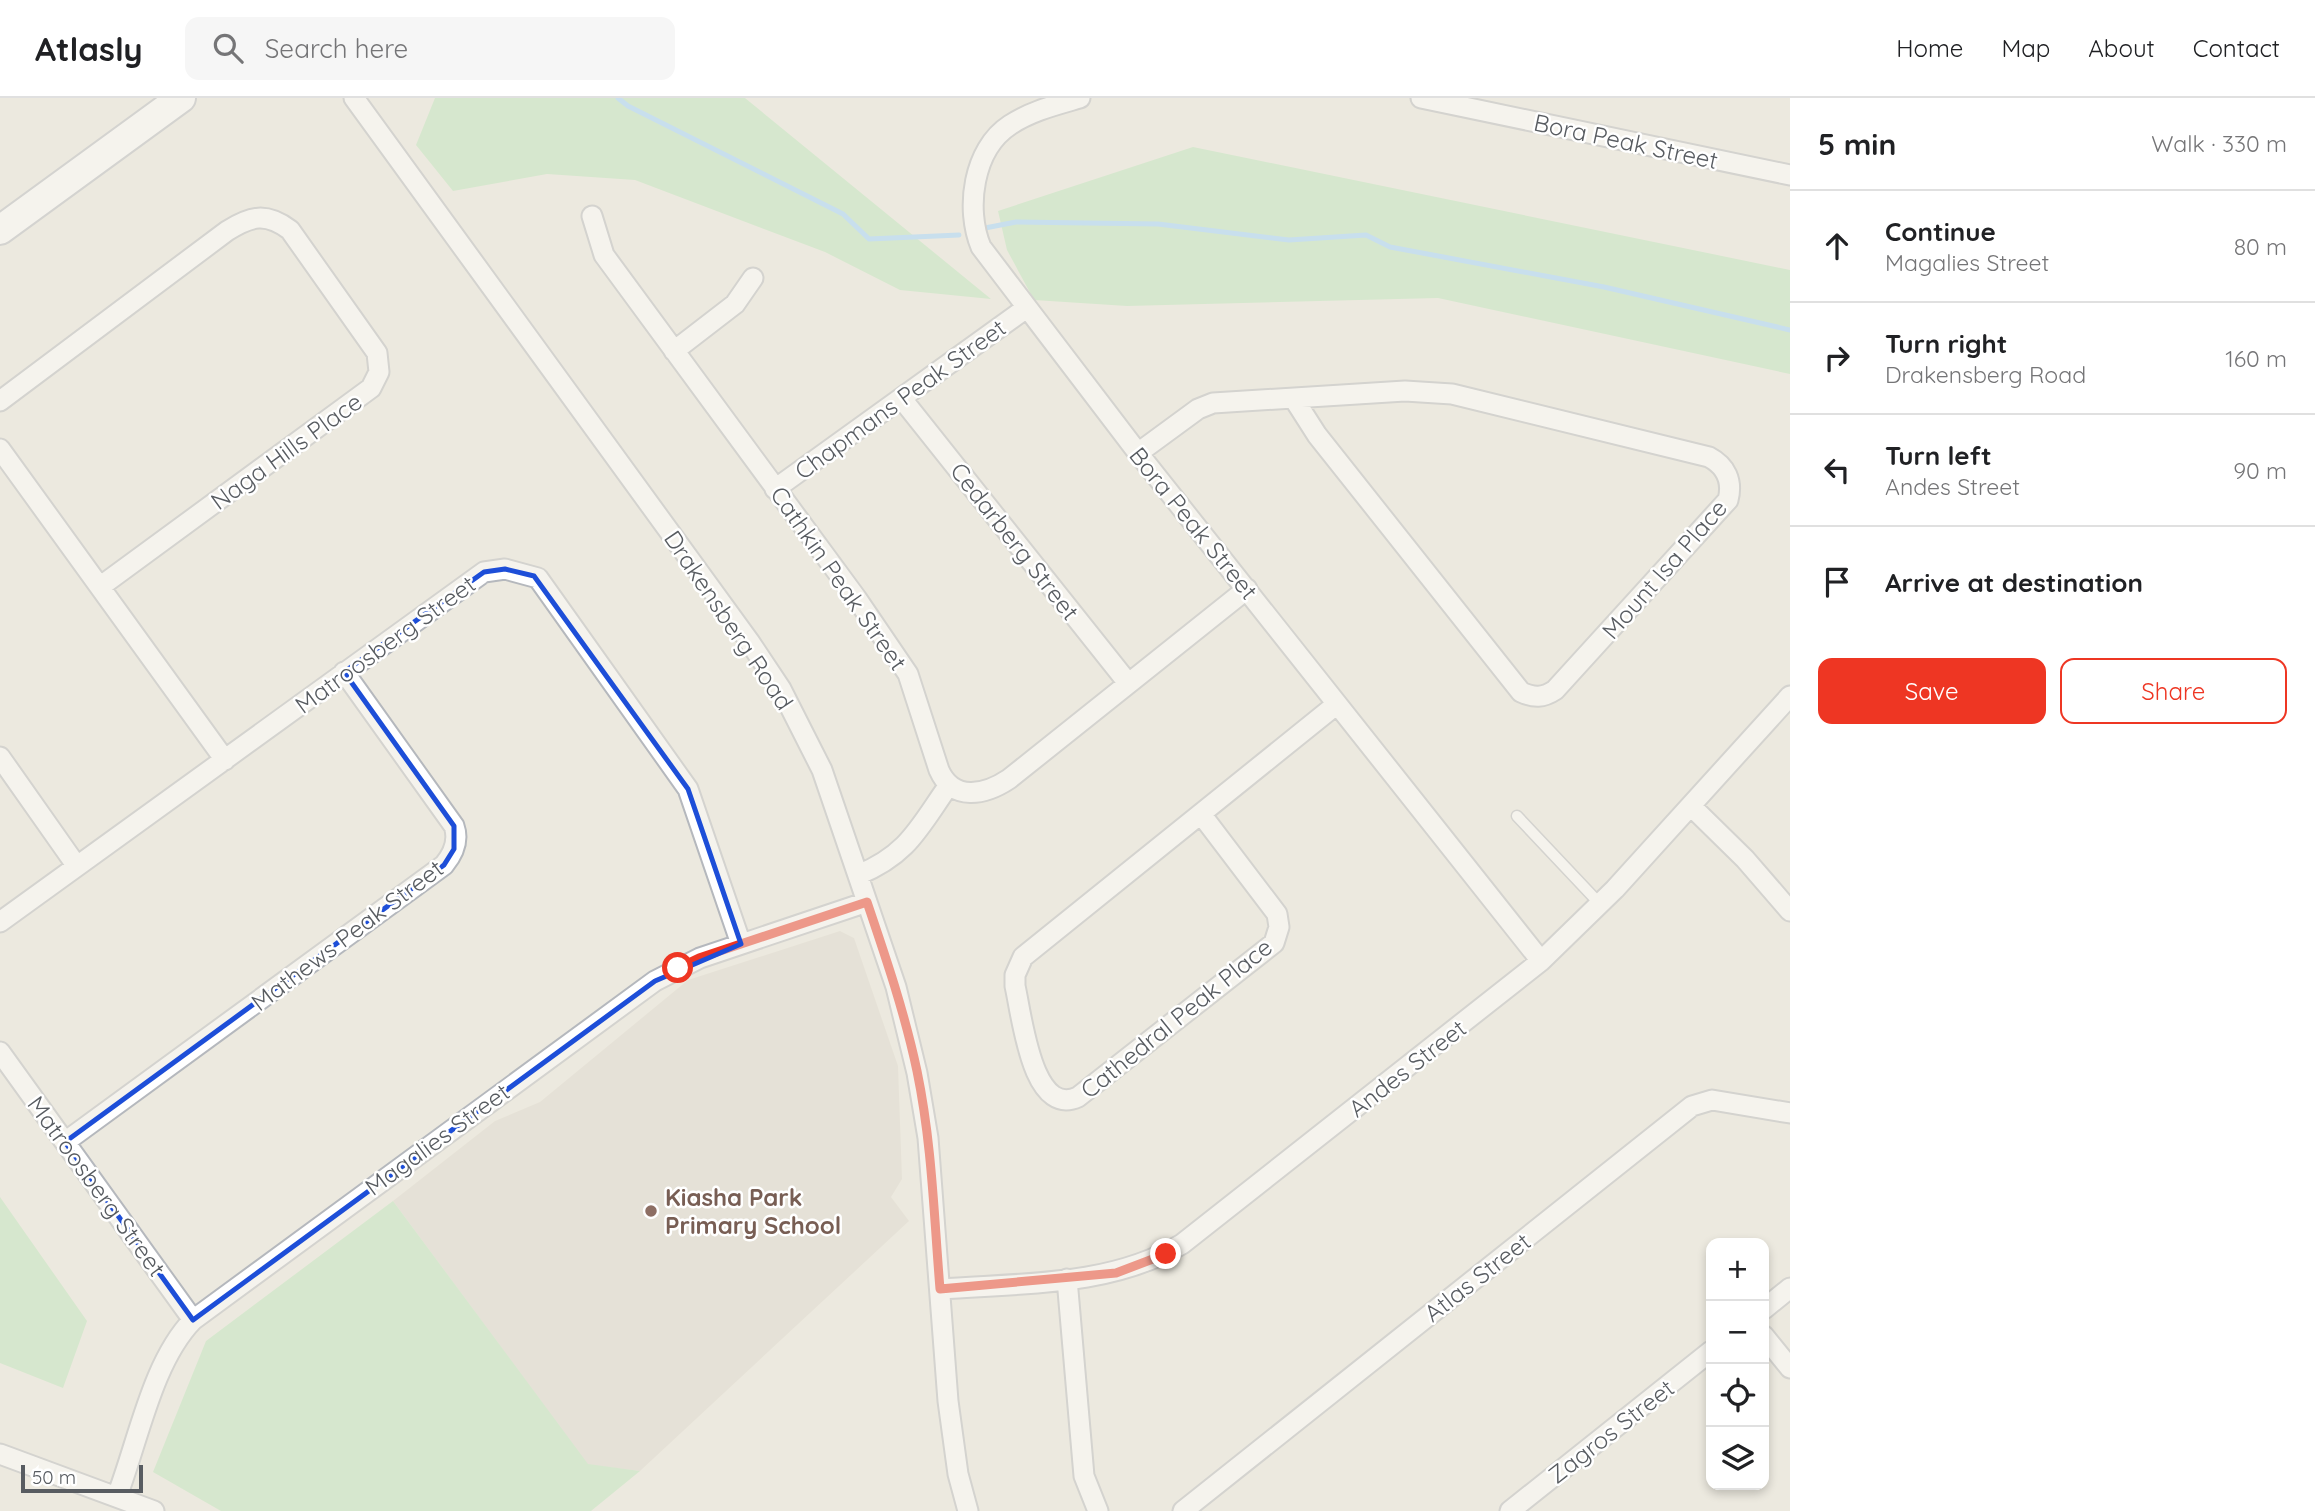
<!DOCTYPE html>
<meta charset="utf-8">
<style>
body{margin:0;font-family:Quicksand,sans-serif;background:#f6f6f6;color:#202124}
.controls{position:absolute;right:21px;bottom:21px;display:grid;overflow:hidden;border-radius:14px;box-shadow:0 4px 10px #0003}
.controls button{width:63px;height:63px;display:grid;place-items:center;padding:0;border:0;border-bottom:2px solid #e0e0e0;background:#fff;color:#202124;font:35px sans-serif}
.scale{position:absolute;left:21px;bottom:18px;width:122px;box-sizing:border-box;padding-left:7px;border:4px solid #585c61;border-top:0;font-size:19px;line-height:24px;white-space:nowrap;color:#585c61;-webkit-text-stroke:5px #fff;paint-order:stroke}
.stop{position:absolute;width:21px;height:21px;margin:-16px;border:5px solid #ee3623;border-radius:50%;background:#fff}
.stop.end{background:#ee3623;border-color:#fff;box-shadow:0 2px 7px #0008}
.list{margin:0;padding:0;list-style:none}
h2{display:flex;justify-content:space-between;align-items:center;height:91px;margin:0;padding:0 28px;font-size:30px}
h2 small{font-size:23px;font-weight:400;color:#757577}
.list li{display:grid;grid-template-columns:46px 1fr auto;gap:21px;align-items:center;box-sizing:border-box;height:112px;padding:0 28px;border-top:2px solid #e0e0e0}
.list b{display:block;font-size:26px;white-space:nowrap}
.list p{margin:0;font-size:23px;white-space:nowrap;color:#757577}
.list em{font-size:23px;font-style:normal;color:#757577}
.actions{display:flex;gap:14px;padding:21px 28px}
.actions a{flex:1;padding:16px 0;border:2px solid #ee3623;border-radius:14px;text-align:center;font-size:24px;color:#ee3623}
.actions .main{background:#ee3623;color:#fff}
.icon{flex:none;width:38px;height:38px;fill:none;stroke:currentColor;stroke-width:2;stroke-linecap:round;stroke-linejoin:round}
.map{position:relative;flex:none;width:1790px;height:1413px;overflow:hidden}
header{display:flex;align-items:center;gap:42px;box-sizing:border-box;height:98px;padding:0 35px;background:#fff;border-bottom:2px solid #e0e0e0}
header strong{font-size:33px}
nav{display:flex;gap:38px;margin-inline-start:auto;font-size:24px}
.search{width:490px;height:63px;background:#f6f6f6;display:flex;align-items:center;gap:18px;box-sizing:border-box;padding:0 24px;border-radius:14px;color:#757577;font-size:26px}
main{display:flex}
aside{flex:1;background:#fff}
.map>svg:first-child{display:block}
</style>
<header>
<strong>Atlasly</strong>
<div class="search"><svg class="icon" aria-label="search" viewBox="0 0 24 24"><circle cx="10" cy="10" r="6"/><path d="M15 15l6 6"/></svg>Search here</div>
<nav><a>Home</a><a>Map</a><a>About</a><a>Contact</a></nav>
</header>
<main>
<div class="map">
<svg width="1790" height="1413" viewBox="0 0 1790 1413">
<rect width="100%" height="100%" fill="#ece9df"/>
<!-- education -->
<path fill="#dcd8ce" d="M840,833L854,840L898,968L902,1081L891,1099L909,1123L640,1373L588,1367L393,1103L495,1023L540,1004L688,882Z"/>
<!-- green -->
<path fill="#bae5bb" d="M435,0H745L991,201L900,192L825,154L635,82L547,76L453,93L416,47Z
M1193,49L1790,172V276L1438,200L1127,208L1034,202L1007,152L998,113Z
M0,1099L87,1223L63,1290L0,1265Z
M393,1103L588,1366L640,1373L591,1413H221L153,1374L206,1243Z"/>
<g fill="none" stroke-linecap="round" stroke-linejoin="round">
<!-- stream -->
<path stroke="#9cd2ff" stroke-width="5" d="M618,0L628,8L843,116L869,141L959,137
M985,130L1016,124L1158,126L1289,142L1366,137L1390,149L1604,189L1790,232"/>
<defs>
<path id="lane" d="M1517,718L1600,806"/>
<path id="street" d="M354,0L749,543L781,591L822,672L896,889L917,975L928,1040L948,1303L958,1376L968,1413
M1080,0C1056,7 1031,13 1010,27C973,51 965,111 981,149L1138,355L1541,863
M1421,0L1790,77
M592,118L604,157L857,501L908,576L939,672C953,704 985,697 1009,681L1247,491
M674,253L735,206L753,180
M902,301L1128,585
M0,303L227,133C251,118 266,114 290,132L377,255L379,274L371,290L101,488
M0,351L225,662
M1138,355L1198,311L1213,305L1405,293L1452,296L1709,359C1726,368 1733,383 1728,402L1555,592C1543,600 1534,600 1521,594L1317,337L1294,301
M775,391L1025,211
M0,659L76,767
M1691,708L1745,761L1790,813
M1201,716L1277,816L1279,829L1274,845L1078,999C1032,1020 1022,918 1015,888V877L1023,859L1337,606
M858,777C909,756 919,729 949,687
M0,824L484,474L505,471L538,480L688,691L741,846
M0,954L193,1222
M65,1044L444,767C453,756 459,742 454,728L344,574
M1067,1181L1084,1378L1098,1413
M940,1191C1021,1185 1110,1189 1182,1146L1541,863L1615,791L1790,598
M1764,1211L1790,1190
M1764,1238L1790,1270
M0,1356L154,1413
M117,1398C138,1344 152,1264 193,1222L655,883L700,860L867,804
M1183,1413L1692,1008L1712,1002L1790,1015
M1510,1413L1711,1253"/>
<path id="secondary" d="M0,132L181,0"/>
</defs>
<!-- lane casing -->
<use href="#lane" stroke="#b5b8bd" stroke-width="13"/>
<!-- street casing -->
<use href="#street" stroke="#b5b8bd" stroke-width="23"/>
<!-- secondary casing -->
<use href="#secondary" stroke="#b5b9bf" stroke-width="32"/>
<!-- lane -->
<use href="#lane" stroke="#fff" stroke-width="10"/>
<!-- street -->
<use href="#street" stroke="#fff" stroke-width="19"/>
<!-- secondary -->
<use href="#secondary" stroke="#fff" stroke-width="28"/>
</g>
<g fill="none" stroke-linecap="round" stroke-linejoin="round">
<!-- route -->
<path stroke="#ee3623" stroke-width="9" d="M678,870L699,860L867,804C886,860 905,916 917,973C932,1045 934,1119 940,1191L1116,1175L1166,1156"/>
</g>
<!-- marked area -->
<path d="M0 0H1790V1413H0ZM505,471L534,478L688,691L741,846L655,883L193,1222L65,1044L444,767L454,751V728L344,574L484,474Z" fill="#ece9df" fill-opacity=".55" fill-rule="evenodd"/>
<path fill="none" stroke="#1d4ed8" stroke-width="5" stroke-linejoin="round" d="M505,471L534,478L688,691L741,846L655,883L193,1222L65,1044L444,767L454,751V728L344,574L484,474Z"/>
<!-- markers -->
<circle fill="#8d6e63" stroke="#fff" stroke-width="2.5" cx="651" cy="1113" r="7"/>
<g text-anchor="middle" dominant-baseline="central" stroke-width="5" stroke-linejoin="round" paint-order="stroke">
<!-- street labels -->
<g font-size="24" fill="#585c61" stroke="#fff">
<text transform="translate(1626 43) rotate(12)">Bora Peak Street</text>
<text transform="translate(900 301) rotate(-36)">Chapmans Peak Street</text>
<text transform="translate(286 353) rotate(-36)">Naga Hills Place</text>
<text transform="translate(1194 425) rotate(51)">Bora Peak Street</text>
<text transform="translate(1015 443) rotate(52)">Cedarberg Street</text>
<text transform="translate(1664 471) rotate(-49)">Mount Isa Place</text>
<text transform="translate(839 480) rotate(55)">Cathkin Peak Street</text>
<text transform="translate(729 522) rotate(56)">Drakensberg Road</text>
<text transform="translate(385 546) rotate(-36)">Matroosberg Street</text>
<text transform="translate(347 837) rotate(-37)">Mathews Peak Street</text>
<text transform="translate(1176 920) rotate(-39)">Cathedral Peak Place</text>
<text transform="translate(1407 970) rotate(-38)">Andes Street</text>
<text transform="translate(437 1041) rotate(-36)">Magalies Street</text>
<text transform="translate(97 1088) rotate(54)">Matroosberg Street</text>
<text transform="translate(1477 1179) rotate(-38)">Atlas Street</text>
<text transform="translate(1611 1333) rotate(-38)">Zagros Street</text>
</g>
<!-- education labels -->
<g font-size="24" font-weight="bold" fill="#785e54" stroke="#fff" text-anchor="start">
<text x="665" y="1099">Kiasha Park<tspan x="665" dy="28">Primary School</tspan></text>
</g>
</g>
</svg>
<div class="controls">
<button>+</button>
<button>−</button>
<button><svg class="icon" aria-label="locate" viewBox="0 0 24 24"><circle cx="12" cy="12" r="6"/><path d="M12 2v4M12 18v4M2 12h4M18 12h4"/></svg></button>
<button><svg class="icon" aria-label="layers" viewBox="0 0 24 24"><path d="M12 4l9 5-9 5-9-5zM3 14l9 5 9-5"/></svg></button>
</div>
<div class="scale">50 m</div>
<div class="stop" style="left:678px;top:870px"></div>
<div class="stop end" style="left:1166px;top:1156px"></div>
</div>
<aside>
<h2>5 min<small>Walk · 330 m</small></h2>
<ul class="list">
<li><svg class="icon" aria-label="ahead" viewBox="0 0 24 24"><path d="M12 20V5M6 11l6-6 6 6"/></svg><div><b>Continue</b><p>Magalies Street</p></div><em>80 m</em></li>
<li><svg class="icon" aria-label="right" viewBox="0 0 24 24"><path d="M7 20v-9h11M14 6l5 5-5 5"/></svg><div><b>Turn right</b><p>Drakensberg Road</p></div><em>160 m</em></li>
<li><svg class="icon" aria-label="left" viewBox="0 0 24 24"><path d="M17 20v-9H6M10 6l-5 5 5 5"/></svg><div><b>Turn left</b><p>Andes Street</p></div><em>90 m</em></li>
<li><svg class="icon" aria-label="arrive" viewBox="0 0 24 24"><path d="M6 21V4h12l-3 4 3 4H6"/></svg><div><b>Arrive at destination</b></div></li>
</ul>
<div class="actions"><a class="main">Save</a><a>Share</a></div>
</aside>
</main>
